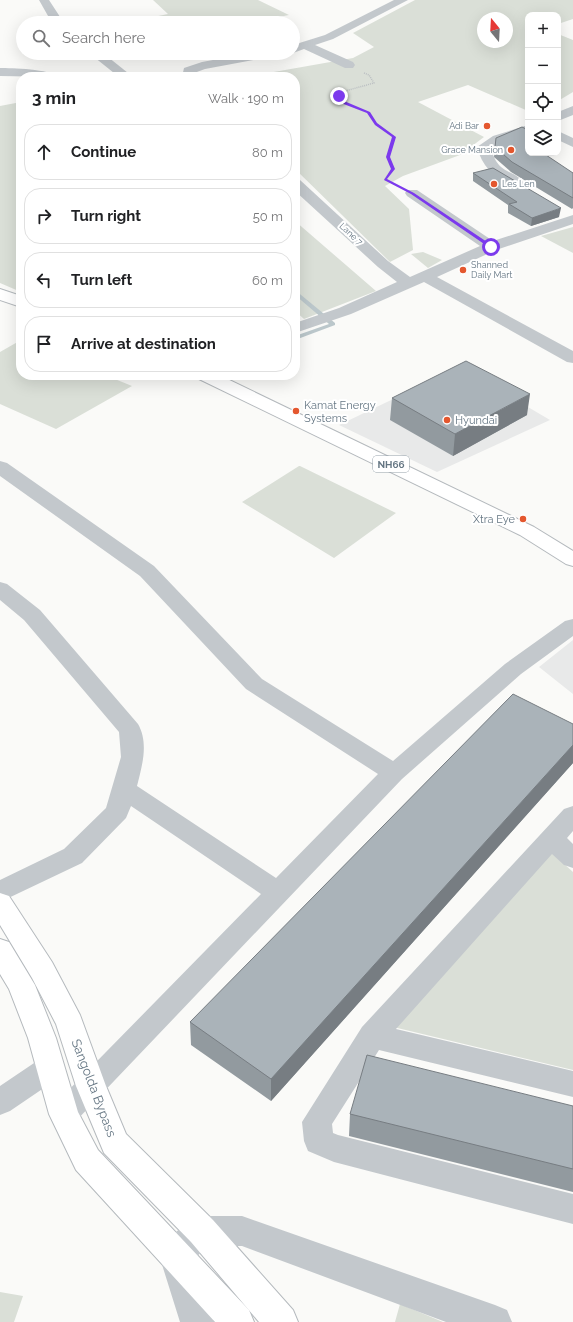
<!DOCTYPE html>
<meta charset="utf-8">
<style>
body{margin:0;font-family:Raleway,sans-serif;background:#f2f2f2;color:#202124}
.controls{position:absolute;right:12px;top:12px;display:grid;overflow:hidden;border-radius:8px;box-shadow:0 4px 16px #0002}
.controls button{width:36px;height:36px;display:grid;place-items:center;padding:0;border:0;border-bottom:1px solid #e0e0e0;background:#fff;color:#202124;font:20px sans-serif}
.compass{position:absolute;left:477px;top:12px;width:36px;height:36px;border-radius:50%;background:#fff;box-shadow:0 4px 16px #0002;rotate:342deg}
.stop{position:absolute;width:12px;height:12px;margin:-9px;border:3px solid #7c3aed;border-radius:50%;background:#fff}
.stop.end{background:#7c3aed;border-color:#fff;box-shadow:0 1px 4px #0008}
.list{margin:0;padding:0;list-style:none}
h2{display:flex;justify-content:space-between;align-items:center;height:52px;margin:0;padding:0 16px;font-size:17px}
h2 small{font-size:13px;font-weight:400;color:#757577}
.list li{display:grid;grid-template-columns:26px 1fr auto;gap:12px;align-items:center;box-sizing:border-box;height:56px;margin:0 8px 8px;padding:0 8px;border:1px solid #e0e0e0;border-radius:16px}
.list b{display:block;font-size:15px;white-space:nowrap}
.list em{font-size:13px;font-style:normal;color:#757577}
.icon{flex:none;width:22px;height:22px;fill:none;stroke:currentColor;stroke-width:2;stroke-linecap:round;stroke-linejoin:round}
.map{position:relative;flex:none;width:573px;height:1322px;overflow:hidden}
.search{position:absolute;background:#fff;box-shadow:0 4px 16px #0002;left:16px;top:16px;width:284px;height:44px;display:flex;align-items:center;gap:10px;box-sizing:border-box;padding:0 14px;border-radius:22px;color:#757577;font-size:15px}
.panel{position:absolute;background:#fff;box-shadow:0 4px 16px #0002;left:16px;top:72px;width:284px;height:308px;border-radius:16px}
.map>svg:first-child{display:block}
</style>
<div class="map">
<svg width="573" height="1322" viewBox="0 0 573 1322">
<rect width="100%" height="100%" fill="#fafaf8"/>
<!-- built -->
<path fill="#e8e9e9" d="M460,367L550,420L437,472L339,425Z
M573,640V694L539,667Z"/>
<!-- green -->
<path fill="#dadfd7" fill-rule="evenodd" d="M153,0H258L289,15L247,23H124L168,14Z
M415,0H573V19L558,24V15H528V111L468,85L418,102L484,137L460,155L403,176L385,186L409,209L413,250L390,262L295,169V77H245L353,58L374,47L353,33ZM483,18H507V42H483Z
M558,34L573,40V92L558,101Z
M21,102V292L0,283V106Z
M295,221L376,291L304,319L295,311Z
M573,227V253L541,236Z
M423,252L442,260L428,268L411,254Z
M21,340V375H105L132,386L56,429L0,404V352Z
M299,466H300L396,513L334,558L242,502Z
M551,852L573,872V1070L389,1026Z
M0,1292L23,1296L14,1322H0Z
M400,1304L443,1322H395Z"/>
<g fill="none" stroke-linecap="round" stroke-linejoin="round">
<!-- stream -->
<path fill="#bbc7cb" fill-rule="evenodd" d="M295,290L335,323V325L295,340V336L329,324L295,295Z"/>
<defs>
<path id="major" d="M0,893L9,896L52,962L80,1015L106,1086L126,1134L213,1220L293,1310L298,1322H259L191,1242L104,1153L76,1086L56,1024L32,978L0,925Z"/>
<path id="highway" d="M0,289L21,296V307L0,300Z
M196,375H219L534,527L573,551V566L566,564L520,535L199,379Z
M0,939L9,942L35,985L56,1038L78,1112L98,1150L249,1310L254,1322H215L76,1170L49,1114L28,1038L9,989L0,974Z"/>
</defs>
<!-- major casing -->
<use href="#major" stroke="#b5babe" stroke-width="2"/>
<!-- highway casing -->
<use href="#highway" stroke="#b4b9bd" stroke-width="2"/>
<!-- path -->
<path stroke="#bbbfc2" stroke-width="1.5" stroke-dasharray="1 1" stroke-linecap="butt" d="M364,73L369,75L374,83L345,91L339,96L342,102L369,113L376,124L394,137L388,157L393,169L385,179L398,186"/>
<!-- minor -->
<path fill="#c3c8cc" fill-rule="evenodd" d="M39,0H49L64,23H52Z
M394,0H408L333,39L315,45L353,62L355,65L353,68H345L304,49L293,53V45L325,35Z
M89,53H103L133,77H119Z
M251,53H275L269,57L205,69L194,73V77H182L184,68L202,62Z
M0,68C11,68 51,69 57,77L0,76Z
M573,106V115L558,121V112Z
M528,125V133L503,142L491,148C498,176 513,168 524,183L522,186L517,187C497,182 482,167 477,147L493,136Z
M558,131L573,138V147L558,140Z
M295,179L300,180L388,261L410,277L480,246L407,196L405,193L407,190H417L493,241L573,215V224L496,250L437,277L573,351V363L567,362L424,282L351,314L295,333V323L339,308L397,282L378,267L295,191Z
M0,461L7,463L154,566L262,679L393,761L505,664L565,621L573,619V636L521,674L402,779L74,1123L64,1127L54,1123L49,1114L54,1105L261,894L131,806L126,818L82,863L0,902V880L64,849L106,808L121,757L119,732L24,620L0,600V582L7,584L40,610L138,724C149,743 142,766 137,786L276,878L378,774L246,689L140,576L0,476Z
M573,806V831L567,838L573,844V868L564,865L552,854L396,1029L573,1071V1097L379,1050L332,1124L333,1133L338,1135L573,1194V1224L334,1162L308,1151L304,1141L302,1122L362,1027L564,809Z
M50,1055L60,1059L64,1068L60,1077L10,1111L0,1115V1086L40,1059Z
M202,1216H242L495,1305L507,1310L512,1322H446L242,1246H208L193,1260L214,1322H180L159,1255C166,1238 184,1223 202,1216Z"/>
<!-- major -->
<use href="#major" fill="#fff" fill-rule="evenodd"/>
<!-- highway -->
<use href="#highway" fill="#fff" fill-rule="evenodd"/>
</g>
<!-- wall -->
<path fill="#929a9f" d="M496,138L573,173V208L572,209L511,172L494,157Z
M473,173L559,217L531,226L508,213V205L473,181Z
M392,398L527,415L453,456L390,420Z
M573,724V763L271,1101L191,1045L190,1022Z
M573,1106V1192L349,1136L350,1114Z"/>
<!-- shaded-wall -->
<path fill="#777d82" d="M561,208L559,217L531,226L532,218Z
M530,394L527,415L453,456L455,434Z
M573,745V763L271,1101V1079Z"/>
<!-- building -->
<path fill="#aab3b9" stroke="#777d82" d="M522,127L528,130V153H543L573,173V198L512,162L495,147L496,138Z
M493,168L561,208L532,218L509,204L517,202L473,173Z
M466,361L530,394L455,434L392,398Z
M513,694L573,724V745L271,1079L190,1022Z
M367,1055L573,1106V1169L350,1114Z"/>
<!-- route -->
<path fill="#7c3aed" d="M338,95H341L344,101L370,112L377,123L396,137L390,157L395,169L387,179L414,193L493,246V248H490L411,194L384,180L391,169L386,157L392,137L375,125L367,113L341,103Z"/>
<!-- markers -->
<g fill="#e4572e" stroke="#fff" stroke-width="1.5">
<circle cx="487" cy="126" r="4"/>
<circle cx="511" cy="150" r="4"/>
<circle cx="494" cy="184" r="4"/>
<circle cx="463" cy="270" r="4"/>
<circle cx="296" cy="411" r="4"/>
<circle cx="447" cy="420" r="4"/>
<circle cx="523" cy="519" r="4"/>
</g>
<g text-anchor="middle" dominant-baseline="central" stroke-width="4" stroke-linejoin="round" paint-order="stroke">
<!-- far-poi labels -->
<g font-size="9" fill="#657683" stroke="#fff" text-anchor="end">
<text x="479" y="126">Adi Bar</text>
<text x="503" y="150">Grace Mansion</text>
<text x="502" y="184" text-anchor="start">Les Len</text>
<text x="471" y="265" text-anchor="start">Shanned<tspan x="471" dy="10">Daily Mart</tspan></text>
</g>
<!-- far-street labels -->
<g font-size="9" fill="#657683" stroke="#fff">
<text transform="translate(351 234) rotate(43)">Lane 7</text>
</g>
<!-- shield labels -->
<rect fill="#fff" stroke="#939fa8" stroke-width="1" x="373" y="456" width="36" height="16" rx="3"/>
<g font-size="10" font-weight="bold" fill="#657683">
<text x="391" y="464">NH66</text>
</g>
<!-- poi labels -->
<g font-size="11" fill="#657683" stroke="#fff" text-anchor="start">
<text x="304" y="405">Kamat Energy<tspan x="304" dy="13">Systems</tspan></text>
<text x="455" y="420">Hyundai</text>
<text x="515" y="519" text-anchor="end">Xtra Eye</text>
</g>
<!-- near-street labels -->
<g font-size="13" fill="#657683" stroke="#fff">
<text transform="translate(94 1088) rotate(69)">Sangolda Bypass</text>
</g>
</g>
</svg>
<div class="controls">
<button>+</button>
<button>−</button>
<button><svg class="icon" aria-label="locate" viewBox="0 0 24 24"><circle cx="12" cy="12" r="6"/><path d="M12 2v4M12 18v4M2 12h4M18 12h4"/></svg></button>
<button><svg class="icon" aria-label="layers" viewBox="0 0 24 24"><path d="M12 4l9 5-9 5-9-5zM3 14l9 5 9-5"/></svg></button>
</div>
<svg class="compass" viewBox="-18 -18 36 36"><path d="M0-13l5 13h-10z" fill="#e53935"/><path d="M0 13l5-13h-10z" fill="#757577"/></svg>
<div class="stop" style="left:491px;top:247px"></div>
<div class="stop end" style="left:339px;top:96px"></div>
<div class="search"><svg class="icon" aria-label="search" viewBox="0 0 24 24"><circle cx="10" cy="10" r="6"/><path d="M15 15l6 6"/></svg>Search here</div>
<section class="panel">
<h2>3 min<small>Walk · 190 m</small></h2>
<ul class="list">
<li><svg class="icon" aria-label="ahead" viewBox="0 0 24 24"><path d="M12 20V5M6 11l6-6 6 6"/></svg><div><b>Continue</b></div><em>80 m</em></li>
<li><svg class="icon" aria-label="right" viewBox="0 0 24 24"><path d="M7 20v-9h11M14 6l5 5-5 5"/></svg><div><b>Turn right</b></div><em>50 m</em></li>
<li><svg class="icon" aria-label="left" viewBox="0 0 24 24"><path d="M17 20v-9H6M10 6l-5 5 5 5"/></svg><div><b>Turn left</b></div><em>60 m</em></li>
<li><svg class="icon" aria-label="arrive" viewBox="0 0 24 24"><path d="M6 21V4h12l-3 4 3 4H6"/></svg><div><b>Arrive at destination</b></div></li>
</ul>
</section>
</div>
